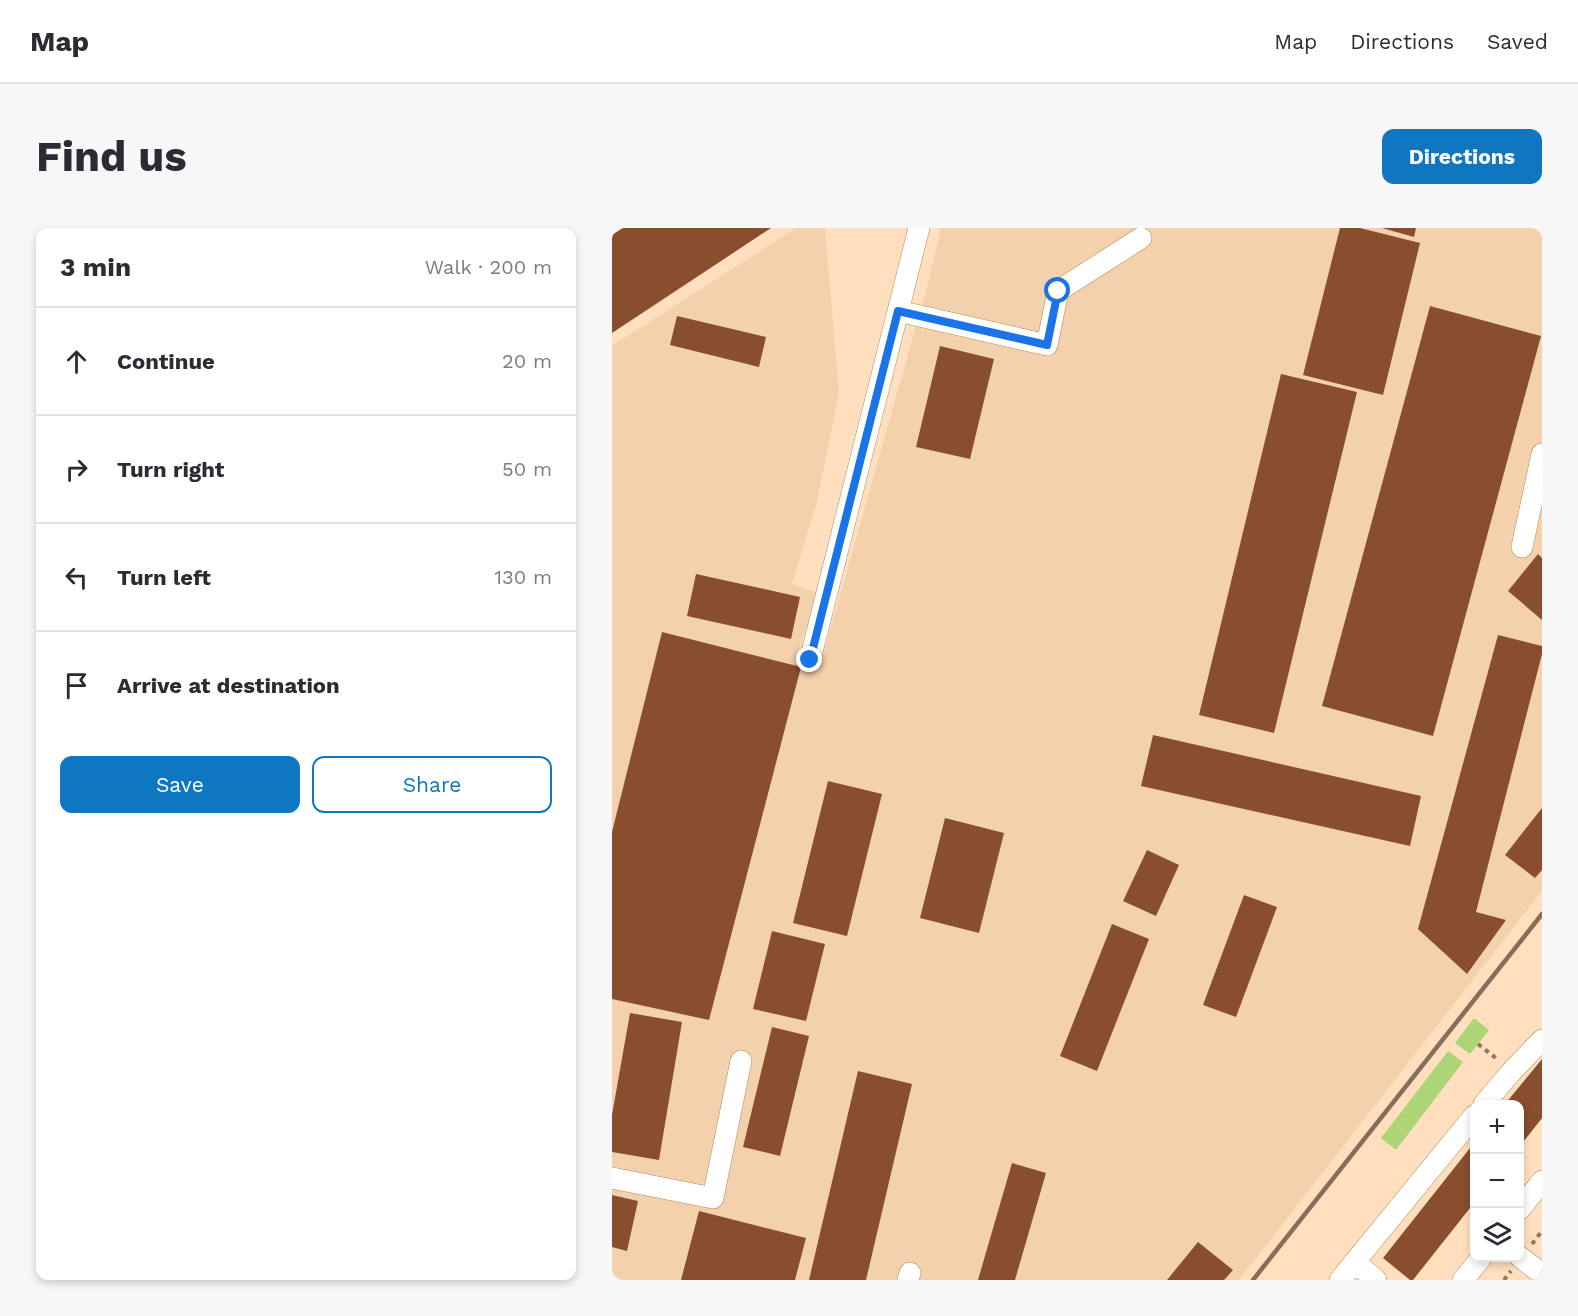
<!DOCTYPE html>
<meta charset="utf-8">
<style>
body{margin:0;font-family:"Work Sans",sans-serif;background:#f7f7f7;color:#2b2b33}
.controls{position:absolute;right:18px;bottom:18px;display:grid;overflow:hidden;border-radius:12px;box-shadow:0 3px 9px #0003}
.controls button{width:54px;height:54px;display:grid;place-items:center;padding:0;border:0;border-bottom:2px solid #e1e1e2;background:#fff;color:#2b2b33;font:30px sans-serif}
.stop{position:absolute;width:18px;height:18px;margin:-14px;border:4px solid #1a73e8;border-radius:50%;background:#fff}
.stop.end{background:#1a73e8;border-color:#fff;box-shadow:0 2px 6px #0008}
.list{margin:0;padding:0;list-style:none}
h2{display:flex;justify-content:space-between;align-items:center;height:78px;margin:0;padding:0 24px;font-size:26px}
h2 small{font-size:20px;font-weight:400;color:#7c7c81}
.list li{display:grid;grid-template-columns:39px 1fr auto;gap:18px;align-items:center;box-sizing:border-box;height:108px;padding:0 24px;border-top:2px solid #e1e1e2}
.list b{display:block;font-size:22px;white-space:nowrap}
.list em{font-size:20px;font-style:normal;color:#7c7c81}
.actions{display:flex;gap:12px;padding:18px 24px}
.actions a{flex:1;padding:14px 0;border:2px solid #0f77c2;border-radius:12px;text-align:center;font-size:21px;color:#0f77c2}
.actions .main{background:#0f77c2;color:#fff}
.icon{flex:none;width:33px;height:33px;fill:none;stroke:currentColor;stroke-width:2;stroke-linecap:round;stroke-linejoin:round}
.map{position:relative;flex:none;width:930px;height:1052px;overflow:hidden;border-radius:12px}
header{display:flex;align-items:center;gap:36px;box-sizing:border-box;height:84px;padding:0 30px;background:#fff;border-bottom:2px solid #e1e1e2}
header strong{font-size:28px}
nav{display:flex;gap:33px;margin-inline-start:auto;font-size:21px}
.intro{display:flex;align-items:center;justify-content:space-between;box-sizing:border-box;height:144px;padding:0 36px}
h1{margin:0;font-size:42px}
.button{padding:15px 27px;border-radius:12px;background:#0f77c2;color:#fff;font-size:21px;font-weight:700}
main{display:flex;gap:36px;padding:0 36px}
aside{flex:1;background:#fff;border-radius:12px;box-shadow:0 3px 9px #0003}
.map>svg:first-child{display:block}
</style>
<header>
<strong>Map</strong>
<nav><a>Map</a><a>Directions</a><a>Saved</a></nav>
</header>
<div class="intro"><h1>Find us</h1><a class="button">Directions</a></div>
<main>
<aside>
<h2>3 min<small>Walk · 200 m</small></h2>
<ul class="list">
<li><svg class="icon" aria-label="ahead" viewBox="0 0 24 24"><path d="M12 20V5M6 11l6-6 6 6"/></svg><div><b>Continue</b></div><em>20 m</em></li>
<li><svg class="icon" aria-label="right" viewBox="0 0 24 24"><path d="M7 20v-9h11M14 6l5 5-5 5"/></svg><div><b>Turn right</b></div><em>50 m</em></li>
<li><svg class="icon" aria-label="left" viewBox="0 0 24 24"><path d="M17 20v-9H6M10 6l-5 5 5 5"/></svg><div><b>Turn left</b></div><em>130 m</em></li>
<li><svg class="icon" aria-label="arrive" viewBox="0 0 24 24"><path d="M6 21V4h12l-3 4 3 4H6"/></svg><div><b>Arrive at destination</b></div></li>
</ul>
<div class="actions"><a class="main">Save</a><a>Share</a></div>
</aside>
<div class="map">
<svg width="930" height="1052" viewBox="0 0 930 1052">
<rect width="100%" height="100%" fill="#ffdfbe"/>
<!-- built -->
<path fill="#f4d1ad" d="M184,0H213L227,165L205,273L180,356L206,365L182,435L207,442L315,59L329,0H930V663L627,1052H0V118Z"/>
<!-- green -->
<path fill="#add578" d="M862,790L877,802L858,826L843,815Z
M836,823L851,834L784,922L769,910Z"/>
<!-- building -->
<path fill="#894e2e" d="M11,0H159L0,105V7Z
M728,0H748L808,15L771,167L691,147Z
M770,0H804L802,9Z
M818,78L929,108L821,508L710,478Z
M65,88L154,109L147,139L58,117Z
M328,118L382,131L358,231L304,219Z
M669,146L745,164L662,505L587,487Z
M926,326L930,330V392L896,363Z
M84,346L188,369L179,411L75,388Z
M50,404L189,439L97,792L0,771V604Z
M886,407L930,418V426L864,684L894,692L855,746L806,701Z
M541,507L809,568L798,618L529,558Z
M216,553L270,566L235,708L181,695Z
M930,580V642L923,650L893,627Z
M333,590L392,605L367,705L308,690Z
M535,622L567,637L544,688L511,673Z
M632,667L665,679L624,789L591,777Z
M500,696L537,711L485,843L448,828Z
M160,703L213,716L194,793L141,781Z
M18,785L70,794L47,932L0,924V887Z
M160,799L197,808L168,928L131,919Z
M930,831V890L908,918V876H893Z
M246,843L300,856L254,1052H197Z
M862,915V975L801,1052H798L771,1030Z
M400,935L434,945L403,1052H366Z
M0,967L26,973L15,1023L0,1019Z
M87,983L194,1010L183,1052H69Z
M586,1014L621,1042L612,1052H555Z"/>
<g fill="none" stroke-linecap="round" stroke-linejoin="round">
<defs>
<path id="minor" d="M286,83L435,117L446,63L529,10
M910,319L930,226
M198,432L307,0
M872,876L900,843L930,812
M0,950L101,970L129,833
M908,981L930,953
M908,1029L930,1046
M742,1034L764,1052
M296,1052L298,1045
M728,1052L862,888
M851,1052L869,1030"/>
</defs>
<!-- minor casing -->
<use href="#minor" stroke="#b88852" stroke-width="22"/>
<!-- path -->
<path stroke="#917862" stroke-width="4" stroke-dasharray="4.5 4.5" stroke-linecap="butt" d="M866,816L885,831
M920,1016L930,1003
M892,1052L899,1043"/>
<!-- minor -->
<use href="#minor" stroke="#fff" stroke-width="21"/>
<!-- rail -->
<path stroke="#876e5a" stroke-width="4.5" d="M641,1052L930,686"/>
</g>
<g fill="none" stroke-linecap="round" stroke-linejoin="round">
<!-- route -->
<path stroke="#1a73e8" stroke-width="8" d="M198,432L286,83L435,117L446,63"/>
</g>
</svg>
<div class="controls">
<button>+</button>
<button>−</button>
<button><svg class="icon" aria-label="layers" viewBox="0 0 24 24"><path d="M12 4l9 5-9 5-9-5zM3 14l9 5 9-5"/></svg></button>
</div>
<div class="stop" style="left:446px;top:63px"></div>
<div class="stop end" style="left:198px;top:432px"></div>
</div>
</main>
